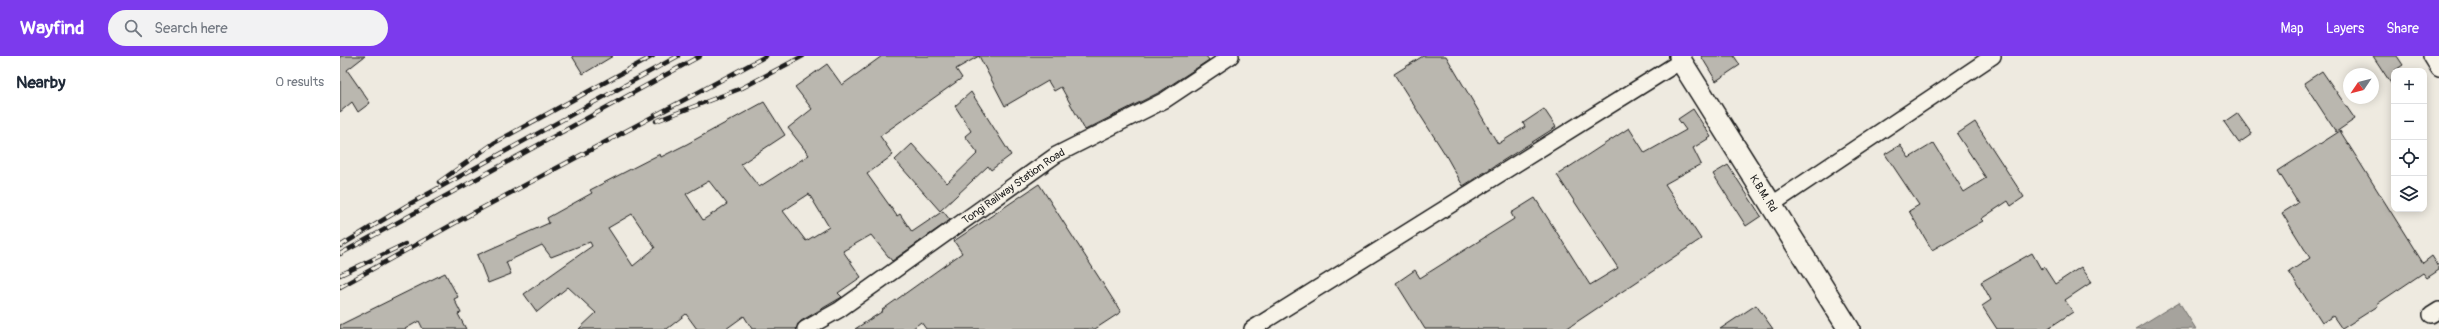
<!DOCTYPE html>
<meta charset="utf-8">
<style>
body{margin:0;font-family:Pangolin,sans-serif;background:#f2f2f3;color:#1f2937}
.controls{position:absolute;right:12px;top:12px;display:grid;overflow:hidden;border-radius:8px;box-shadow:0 2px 10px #0003}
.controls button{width:36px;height:36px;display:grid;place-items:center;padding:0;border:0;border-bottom:1px solid #e0e1e3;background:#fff;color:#1f2937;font:20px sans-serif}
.compass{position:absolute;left:2003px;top:12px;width:36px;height:36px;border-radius:50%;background:#fff;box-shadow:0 2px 10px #0003;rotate:235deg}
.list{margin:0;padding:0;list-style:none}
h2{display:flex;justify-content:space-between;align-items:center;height:52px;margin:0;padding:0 16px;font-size:17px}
h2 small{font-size:13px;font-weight:400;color:#747a83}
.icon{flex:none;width:22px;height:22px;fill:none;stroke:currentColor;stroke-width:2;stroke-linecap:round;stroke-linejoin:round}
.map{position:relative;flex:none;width:2099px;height:273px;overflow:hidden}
header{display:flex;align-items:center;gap:24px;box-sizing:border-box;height:56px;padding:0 20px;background:#7c3aed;color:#fff}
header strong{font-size:19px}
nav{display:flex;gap:22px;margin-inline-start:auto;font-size:14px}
.search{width:280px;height:36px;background:#f2f2f3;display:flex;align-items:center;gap:10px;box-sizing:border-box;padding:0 14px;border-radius:22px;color:#747a83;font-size:15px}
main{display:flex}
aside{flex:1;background:#fff}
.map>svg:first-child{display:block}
</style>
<header>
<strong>Wayfind</strong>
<div class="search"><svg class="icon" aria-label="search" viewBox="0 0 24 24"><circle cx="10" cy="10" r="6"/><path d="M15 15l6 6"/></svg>Search here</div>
<nav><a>Map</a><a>Layers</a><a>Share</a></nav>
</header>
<main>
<aside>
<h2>Nearby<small>0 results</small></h2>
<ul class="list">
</ul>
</aside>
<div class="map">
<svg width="2099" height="273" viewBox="0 0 2099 273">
<rect width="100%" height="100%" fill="#eeeae0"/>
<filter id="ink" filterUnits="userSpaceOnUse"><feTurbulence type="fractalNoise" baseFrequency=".025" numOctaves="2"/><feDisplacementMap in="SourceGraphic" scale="8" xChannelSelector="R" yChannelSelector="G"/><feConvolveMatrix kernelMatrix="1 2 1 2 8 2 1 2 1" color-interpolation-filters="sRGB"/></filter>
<g filter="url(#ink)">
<!-- water -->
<path fill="#a6a39d" stroke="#6f6d69" d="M1839,246L1856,273H1795Z"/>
<!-- building -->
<path fill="#bab7af" stroke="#1c1c1c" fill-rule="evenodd" d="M0,0H25L7,14L30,47L18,56L12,46L0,56Z
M232,0H273L243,18Z
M542,0H866L869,4L820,36L745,74L721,31L714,35L708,25L665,50L639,0L616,13L622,22L540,80L553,99L527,118L557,160L560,158L572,176L603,155L610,164L552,205L531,179L503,195L521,221L498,237L502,241L461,265L456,273H412L404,260L386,273H357L346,258L327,273H239L256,257L228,231L197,256L184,238L252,190L250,186L211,201L202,189L166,206L171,218L148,227L137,199L209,167L207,162L252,137L250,134L320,98L321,101L347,88L424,46L445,79L401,108L419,131L469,99L448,72L472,53L455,31L487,8L502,29ZM369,125L387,148L363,164L346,138ZM469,138L489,171L466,185L443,155ZM292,158L315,192L293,210L268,172Z
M1083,0H1106L1158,88L1185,71L1183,67L1204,53L1216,71L1123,130L1105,98L1054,18Z
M1361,0H1394L1400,9L1376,25Z
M2033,0H2057L2063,9L2054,15V32Z
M1982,15L2015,63L1996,76L1964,27Z
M631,36L671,99L651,114L648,110L600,155L555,104L572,88L607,127L638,97L625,80L631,75L615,50Z
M1353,53L1371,81L1353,92L1361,108L1325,128L1361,183L1226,273H1085L1056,227L1075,214L1080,222L1174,163L1171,157L1195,142L1250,229L1278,212L1217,119L1289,72L1305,97L1346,74L1338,63Z
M1897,57L1912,78L1899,87L1884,66Z
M1635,66L1684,141L1671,150L1668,145L1641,163L1643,165L1592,194L1569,155L1579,149L1545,98L1560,89L1569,102L1594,87L1624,136L1646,122L1617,78Z
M2000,75L2083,207L2092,200L2099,211V214L2087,222L2083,217L2037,248L2038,250L2002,273L1993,260L1982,267L1949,216L1970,202L1942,157L1958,147L1938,115Z
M1388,109L1421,160L1406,170L1373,118Z
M699,128L781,256L755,273H586L581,266L572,273H515L543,255L542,254L622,197L614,185Z
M1692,197L1701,213L1704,211L1715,228L1741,211L1752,226L1725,244L1733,256L1707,273H1657L1642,250L1651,244L1641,226Z
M105,217L118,241L114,243L121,257L118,258L126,273H83L79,265L65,273H0V269Z
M1416,249L1433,273H1380Z"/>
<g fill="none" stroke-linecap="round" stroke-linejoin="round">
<defs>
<g id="street">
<path d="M2091,0L2099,13"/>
<path d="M1431,149L1653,0"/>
<path d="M2091,259L2099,254"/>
<path id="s1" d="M465,273L499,254L716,99L825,44L891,0"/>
<path d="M912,273L1341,5"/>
</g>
<g id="secondary">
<path id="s2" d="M1340,0L1341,5L1509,273"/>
</g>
</defs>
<!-- street casing -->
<use href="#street" stroke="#1c1c1c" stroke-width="18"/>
<!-- secondary casing -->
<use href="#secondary" stroke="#1c1c1c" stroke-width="24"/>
<!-- street -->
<use href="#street" stroke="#f7f3e8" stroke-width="15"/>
<!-- secondary -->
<use href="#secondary" stroke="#f7f3e8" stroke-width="21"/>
<defs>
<path id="rail" d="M316,65L402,32L463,0
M99,126L154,87L313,0
M0,190L66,150L338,0
M0,198L360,0
M0,219L65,188
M0,231L133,157L426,0"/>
</defs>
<!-- rail casing -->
<use href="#rail" stroke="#1c1c1c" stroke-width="4.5"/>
<!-- rail -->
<use href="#rail" stroke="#f7f3e8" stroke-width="3" stroke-dasharray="9" stroke-linecap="butt"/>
</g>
</g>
<g text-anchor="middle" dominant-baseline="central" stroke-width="3.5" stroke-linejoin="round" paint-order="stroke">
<!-- street labels -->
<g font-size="11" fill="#1c1c1c" stroke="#f7f3e8">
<text stroke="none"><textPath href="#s1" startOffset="253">Tongi Railway Station Road</textPath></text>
<text stroke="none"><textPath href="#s2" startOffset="161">K.B.M. Rd</textPath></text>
</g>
</g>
</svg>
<div class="controls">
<button>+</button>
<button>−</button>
<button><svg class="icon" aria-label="locate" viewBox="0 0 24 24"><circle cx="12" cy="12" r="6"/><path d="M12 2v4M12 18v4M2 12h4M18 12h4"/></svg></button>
<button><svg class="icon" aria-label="layers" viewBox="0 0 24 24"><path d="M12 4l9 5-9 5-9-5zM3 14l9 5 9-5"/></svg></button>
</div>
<svg class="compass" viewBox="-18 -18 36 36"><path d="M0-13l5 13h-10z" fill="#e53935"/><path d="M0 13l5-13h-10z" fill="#747a83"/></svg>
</div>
</main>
